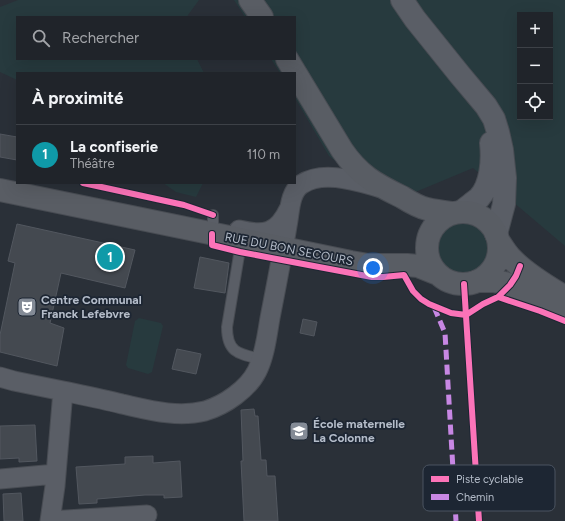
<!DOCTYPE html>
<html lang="fr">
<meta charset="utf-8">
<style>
body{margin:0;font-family:Figtree,sans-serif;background:#282c32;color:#f1f3f6}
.controls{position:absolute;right:12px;top:12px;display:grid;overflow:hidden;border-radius:0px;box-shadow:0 4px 16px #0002}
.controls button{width:36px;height:36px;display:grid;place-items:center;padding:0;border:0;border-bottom:1px solid #3d4147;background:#20242a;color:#f1f3f6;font:20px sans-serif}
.you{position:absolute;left:373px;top:268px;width:14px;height:14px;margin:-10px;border:3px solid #fff;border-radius:50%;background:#1a73e8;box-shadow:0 0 0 6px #1a73e833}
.badge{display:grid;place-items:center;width:26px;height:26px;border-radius:50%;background:#848b96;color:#fff;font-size:13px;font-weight:700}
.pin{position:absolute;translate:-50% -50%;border:2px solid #fff;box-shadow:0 1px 4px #0006}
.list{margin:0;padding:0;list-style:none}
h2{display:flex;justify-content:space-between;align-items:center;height:52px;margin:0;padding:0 16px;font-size:17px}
h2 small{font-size:13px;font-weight:400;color:#a2a4a8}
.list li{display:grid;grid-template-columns:26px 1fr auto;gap:12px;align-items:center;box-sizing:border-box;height:60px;padding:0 16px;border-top:1px solid #3d4147}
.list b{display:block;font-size:15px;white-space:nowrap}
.list p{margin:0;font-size:13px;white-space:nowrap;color:#a2a4a8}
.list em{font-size:13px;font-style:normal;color:#a2a4a8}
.icon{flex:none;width:22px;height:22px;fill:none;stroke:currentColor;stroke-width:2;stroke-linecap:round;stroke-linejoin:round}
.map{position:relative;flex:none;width:565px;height:521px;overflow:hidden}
.search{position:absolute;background:#20242a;box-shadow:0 4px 16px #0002;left:16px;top:16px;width:280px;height:44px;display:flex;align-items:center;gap:10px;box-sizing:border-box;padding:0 14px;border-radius:0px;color:#a2a4a8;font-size:15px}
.panel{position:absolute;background:#20242a;box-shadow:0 4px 16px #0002;left:16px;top:72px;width:280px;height:112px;border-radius:0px}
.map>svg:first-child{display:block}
</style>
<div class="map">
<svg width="565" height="521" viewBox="0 0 565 521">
<rect width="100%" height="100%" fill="#2a3038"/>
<!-- green -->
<path fill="#273a3e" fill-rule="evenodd" d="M18,0H199L188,15L187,17H17V59H197L204,73H17V80L0,72V7Z
M234,0H565V246L473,168L413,193L348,171L329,156L295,98V73H280L271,59H295V17H245ZM520,15H550V117H520Z
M163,183H203L196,197L176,192Z
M436 248a26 26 0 1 1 52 0a26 26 0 1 1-52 0Z
M139,318L161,323L163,326L152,372L148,374L128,368L126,365L135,321Z"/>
<!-- building -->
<path fill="#444950" stroke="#52575f" d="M0,134L17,137V160L0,157Z
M17,224L135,250L125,288L61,273L50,323L64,328L57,366L0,352V335L15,263L8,261Z
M200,257L229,263L225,293L194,288Z
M303,319L317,322L314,336L300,333Z
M177,349L201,354L196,374L172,369Z
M254,409L255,416H258L261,460H266L267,476H275L278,521H244L241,461H243L241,410Z
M35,425L37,461L19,462V458L0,459V426Z
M153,456V463L180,461L182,497L164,498V495H145L97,499V503L79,504L76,467L125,464V457Z
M21,493L23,521H4L3,494Z"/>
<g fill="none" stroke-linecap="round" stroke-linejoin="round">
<defs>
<path id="service" d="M212,234L213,225V215
M242,237L227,327C227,353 239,354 261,359"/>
<path id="minor" d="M239,230C264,236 277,234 289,209
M0,377L14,381L63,391
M0,479L56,474
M50,521L55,486L63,391C82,395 102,399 122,404C149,410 177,418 205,411C225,405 248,389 257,371C265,355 267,335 270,318C276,287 282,257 287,226C290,212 289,192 302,184C323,170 356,181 378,187
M50,521L147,515"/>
<path id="tertiary" d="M402,0L415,19L460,75L486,106L494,119L498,132L502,150L505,178L504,204L496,234
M461,212C467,207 473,203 479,198C491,185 493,161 491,143"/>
<path id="secondary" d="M250,0L262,17
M287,59L342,150C359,175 375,184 402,197C410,202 418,207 427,209C435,211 443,212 451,213
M0,190L351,262L368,265H407L418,266L438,274
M427 248a36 36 0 1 1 72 0a36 36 0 1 1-72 0Z
M498,240C502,246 506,253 511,258C524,272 548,287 565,297
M477,281H493L505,283L565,310"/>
</defs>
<!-- service casing -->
<use href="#service" stroke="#484c53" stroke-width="12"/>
<!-- minor casing -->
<use href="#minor" stroke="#484c53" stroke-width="21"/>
<!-- tertiary casing -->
<use href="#tertiary" stroke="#484c53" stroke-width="24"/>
<!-- secondary casing -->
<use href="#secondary" stroke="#484c53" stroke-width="24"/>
<!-- service -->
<use href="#service" stroke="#5a5e66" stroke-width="10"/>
<!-- minor -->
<use href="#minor" stroke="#5a5e66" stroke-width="19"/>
<!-- tertiary -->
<use href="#tertiary" stroke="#5a5e66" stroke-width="22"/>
<!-- secondary -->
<use href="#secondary" stroke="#595d64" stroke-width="22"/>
<!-- quiet -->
<path stroke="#c787e3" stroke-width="5" stroke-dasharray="10 5" stroke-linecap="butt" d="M434,307L445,333L456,521"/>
<defs>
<path id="cycleway" d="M83,183L184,205L213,215
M212,234V245L240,252L282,260L372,277H383L404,275L413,291L421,299L429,304L451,313L466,315L483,304L498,297L510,285L516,276L520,266
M464,284L479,521
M498,297L540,311L565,321"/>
</defs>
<!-- cycleway casing -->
<use href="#cycleway" stroke="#1d2633" stroke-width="8"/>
<!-- cycleway -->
<use href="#cycleway" stroke="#fb73b8" stroke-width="6"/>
</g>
<!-- icons -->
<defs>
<symbol id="theatre-square" viewBox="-11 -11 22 22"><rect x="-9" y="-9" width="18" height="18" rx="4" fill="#848b96" stroke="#1d2633"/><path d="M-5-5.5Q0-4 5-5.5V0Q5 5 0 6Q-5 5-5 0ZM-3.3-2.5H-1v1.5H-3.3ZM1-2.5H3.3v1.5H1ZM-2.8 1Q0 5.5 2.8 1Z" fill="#fff"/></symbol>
<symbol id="school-square" viewBox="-11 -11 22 22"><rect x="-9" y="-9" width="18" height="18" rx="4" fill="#848b96" stroke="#1d2633"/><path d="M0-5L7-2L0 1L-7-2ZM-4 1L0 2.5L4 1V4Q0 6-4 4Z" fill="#fff"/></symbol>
</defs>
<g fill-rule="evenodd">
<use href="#theatre-square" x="16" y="296" width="22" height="22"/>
<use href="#school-square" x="288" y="420" width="22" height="22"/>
</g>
<g text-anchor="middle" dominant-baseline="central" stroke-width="3.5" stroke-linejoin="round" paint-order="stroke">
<!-- street labels -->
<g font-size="12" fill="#b4bcc9" stroke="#1d2633">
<text transform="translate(289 249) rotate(11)">RUE DU BON SECOURS</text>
</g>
<!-- poi labels -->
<g font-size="12" font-weight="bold" fill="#b4bcc9" stroke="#1d2633" text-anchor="start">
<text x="41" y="300">Centre Communal<tspan x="41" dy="14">Franck Lefebvre</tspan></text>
<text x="313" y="424">École maternelle<tspan x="313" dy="14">La Colonne</tspan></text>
</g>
</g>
<!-- legend -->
<rect x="423" y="465" width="132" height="46" rx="6" fill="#1d2633" stroke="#4a5360" stroke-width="1"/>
<rect x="431" y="476" width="18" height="6" fill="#fb73b8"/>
<rect x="431" y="494" width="18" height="6" fill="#c787e3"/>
<g font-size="11" fill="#b4bcc9">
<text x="456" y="483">Piste cyclable</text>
<text x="456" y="501">Chemin</text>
</g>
</svg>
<div class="controls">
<button>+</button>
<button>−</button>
<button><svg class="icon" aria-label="locate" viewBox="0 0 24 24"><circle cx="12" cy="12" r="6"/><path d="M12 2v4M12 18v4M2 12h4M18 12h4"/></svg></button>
</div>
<div class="you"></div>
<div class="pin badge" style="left:110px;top:257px;background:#0f9aa8">1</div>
<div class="search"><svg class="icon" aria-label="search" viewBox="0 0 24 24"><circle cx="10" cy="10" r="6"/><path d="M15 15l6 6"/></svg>Rechercher</div>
<section class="panel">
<h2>À proximité<small></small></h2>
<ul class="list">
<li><span class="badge" style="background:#0f9aa8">1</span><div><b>La confiserie</b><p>Théâtre</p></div><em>110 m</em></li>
</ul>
</section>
</div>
